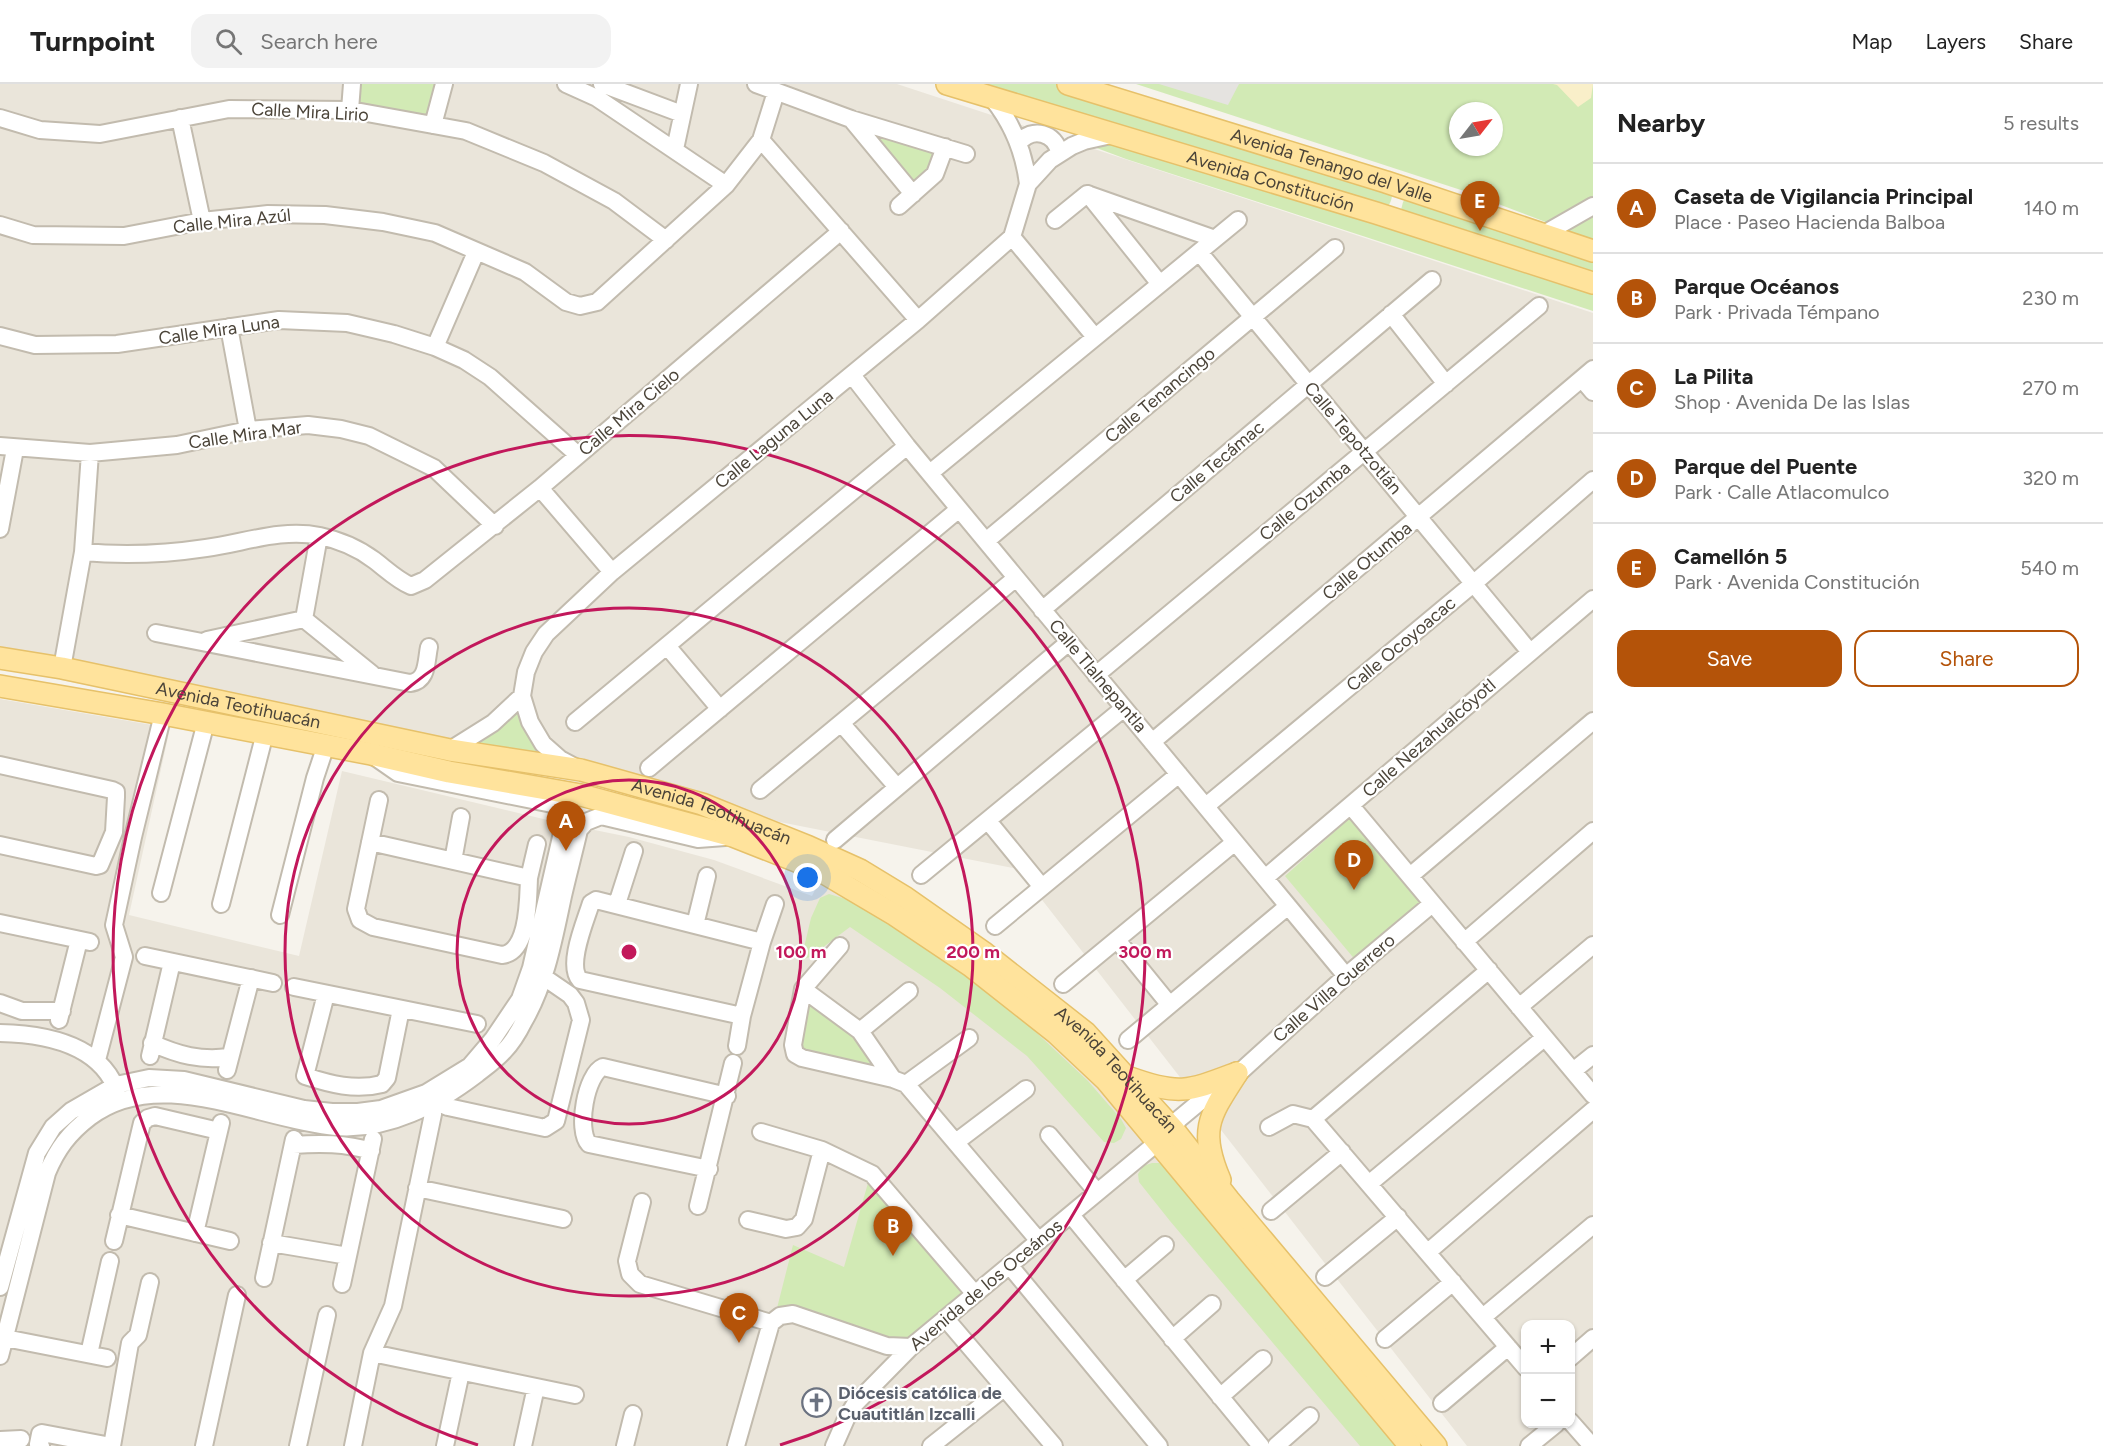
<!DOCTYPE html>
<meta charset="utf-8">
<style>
body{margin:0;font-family:Figtree,sans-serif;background:#f2f2f2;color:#222}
.controls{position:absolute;right:18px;bottom:18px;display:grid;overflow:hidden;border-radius:12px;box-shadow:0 2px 4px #0004}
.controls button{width:54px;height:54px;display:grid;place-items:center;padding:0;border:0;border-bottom:2px solid #e0e0e0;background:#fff;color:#222;font:30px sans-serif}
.compass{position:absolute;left:1449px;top:18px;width:54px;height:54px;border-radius:50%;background:#fff;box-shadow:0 2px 4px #0004;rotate:59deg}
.you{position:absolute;left:808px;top:794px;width:21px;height:21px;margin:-15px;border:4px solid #fff;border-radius:50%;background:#1a73e8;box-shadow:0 0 0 9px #1a73e833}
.badge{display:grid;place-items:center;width:39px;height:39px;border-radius:50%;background:#b45309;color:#fff;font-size:20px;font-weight:700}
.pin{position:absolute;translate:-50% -50px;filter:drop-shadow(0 2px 3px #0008)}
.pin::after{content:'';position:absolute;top:32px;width:21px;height:18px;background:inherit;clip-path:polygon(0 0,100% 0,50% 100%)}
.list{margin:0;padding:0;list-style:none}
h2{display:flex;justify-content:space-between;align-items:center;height:78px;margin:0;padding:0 24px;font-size:26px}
h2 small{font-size:20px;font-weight:400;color:#767676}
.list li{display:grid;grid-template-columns:39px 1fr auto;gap:18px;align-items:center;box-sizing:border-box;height:90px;padding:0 24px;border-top:2px solid #e0e0e0}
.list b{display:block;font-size:22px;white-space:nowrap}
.list p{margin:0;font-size:20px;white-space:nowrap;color:#767676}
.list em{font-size:20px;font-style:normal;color:#767676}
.actions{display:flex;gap:12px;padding:18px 24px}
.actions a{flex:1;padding:14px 0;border:2px solid #b45309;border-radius:18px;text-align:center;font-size:21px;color:#b45309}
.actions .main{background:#b45309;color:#fff}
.icon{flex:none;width:33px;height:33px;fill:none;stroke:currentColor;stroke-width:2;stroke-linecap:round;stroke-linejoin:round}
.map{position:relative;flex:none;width:1593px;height:1362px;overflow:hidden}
header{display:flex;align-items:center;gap:36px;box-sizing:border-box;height:84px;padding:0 30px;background:#fff;border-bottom:2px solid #e0e0e0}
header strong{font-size:28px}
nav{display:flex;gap:33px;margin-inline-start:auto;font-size:21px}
.search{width:420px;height:54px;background:#f2f2f2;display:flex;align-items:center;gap:15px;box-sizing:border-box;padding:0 21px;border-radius:18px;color:#767676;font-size:22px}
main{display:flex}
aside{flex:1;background:#fff}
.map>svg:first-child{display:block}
</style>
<header>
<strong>Turnpoint</strong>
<div class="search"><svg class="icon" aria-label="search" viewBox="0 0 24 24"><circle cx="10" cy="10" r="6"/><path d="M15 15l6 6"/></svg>Search here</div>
<nav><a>Map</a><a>Layers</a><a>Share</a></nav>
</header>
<main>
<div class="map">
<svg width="1593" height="1362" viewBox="0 0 1593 1362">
<rect width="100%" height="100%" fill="#f6f3ec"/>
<!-- residential -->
<path fill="#eae5da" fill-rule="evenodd" d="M0,0H897L1593,229V1362H1467L1018,785L0,584ZM1526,1240H1570V1340H1526Z
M0,615L170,644L129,831L299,872L342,687L560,739L629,753L714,776L812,812L816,804L810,800L811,797L819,800L882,835L957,883L1090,990L1406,1362H0Z"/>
<!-- green -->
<path fill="#d2eab5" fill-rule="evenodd" d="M351,0H442L430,40L349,24Z
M952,0H1065L1392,110C1392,116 1390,121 1385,125Z
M1136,0H1593V156L1464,107ZM1458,27H1494V63H1458Z
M858,39L941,65L914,107Z
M1099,55L1593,202V227L1126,75L1086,60Z
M1407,113L1593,168V198L1401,126L1403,118Z
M517,623L549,676L463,662Z
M1352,732L1422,820L1357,878L1285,792Z
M829,810L846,815L876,832L957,883L1024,937L1088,997L1121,1035L1126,1044L1121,1055L1114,1059L1104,1058L1027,972L940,904L850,843L810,873L801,876L811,834L820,814Z
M807,912L858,952L884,988L799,967Z
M1152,1079H1159L1170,1084L1406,1362H1360L1170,1137L1139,1098L1138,1090L1143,1082Z
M870,1092L974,1212L903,1271L775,1232L793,1161L844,1183Z"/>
<!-- sand -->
<path fill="#f9efc9" d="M1553,0H1593L1591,14L1578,23L1557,1Z"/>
<!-- parking -->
<path fill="#e5e3e0" d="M1159,0H1239L1228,21Z"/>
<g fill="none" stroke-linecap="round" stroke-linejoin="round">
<defs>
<path id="minor" d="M566,0L597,14L726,101
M602,0L682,30
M756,0L851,35L966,70
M992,14C1013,40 1024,67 1028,100
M350,26L352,0
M0,34L40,46L100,50L229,25L350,26L433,41L466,47L544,79L614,117L666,156
M180,34L202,137
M851,35L913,110
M433,41L444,0
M761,56L918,236
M1019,59C1032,42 1056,49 1059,69
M675,65L689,0
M1087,110L1215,155
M1088,110L1160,200
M899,122L935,90L945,63
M1055,136L1087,110
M0,141L33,151L124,152L202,137L268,130L325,131L383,138L435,149L525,188L566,218L580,222L597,218L726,101L761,56L776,8
M1544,150L1593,122
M1012,153L1095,253
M1199,168L1530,568
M1391,230L1446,300
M229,243L248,346
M0,252L35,261L117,260L279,236L347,239L394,250L435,263L464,276L490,293L578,371
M435,263L476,168
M852,291L907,362L1346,892
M1582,295L1593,308
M0,362L90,369L177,361L248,346L308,341L341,345L369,352L434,384L495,442
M930,389L1238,136
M540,404L612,488
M0,445L15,365
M986,457L1335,164
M83,468C124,472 166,470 206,464C244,459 281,444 320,452C339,456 358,464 374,476C386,485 397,496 411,502L425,496L540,404L841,147
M1042,526L1432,196
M304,535L319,452
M156,549L410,599C428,597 426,577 429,563
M207,556L304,535L372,590
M667,562L720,625
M62,584L83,468L90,369
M1096,591L1539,222
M575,638L907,362
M841,639L897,703
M1152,658L1593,285
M450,666L493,639L522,612
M0,681L112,706L116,708V713L114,748L100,781L96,782L0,761
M575,683L560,675L543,660L530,638L522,612L526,588L534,568L546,550L612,488L918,236L1012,153L1028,100L1050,76L1072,62L1084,57L1111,51
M649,684L959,425
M760,706L1016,494
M1206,722L1473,500L1593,396
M1351,722L1593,1011
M988,737L1042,803
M835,756L1069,558
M370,758L529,794C528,815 529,868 502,871L373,843L360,836L356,825L379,716
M453,777L461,733
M921,791L1124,624
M1410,792L1593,637
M529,794L537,760
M1265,794L1593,515
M161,809L206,638
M221,820L265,649
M617,820L634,767
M280,831L315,694L326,661
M0,839L90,858
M695,841L707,792
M995,842L1179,690
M1117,856L1169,920
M762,858L596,816L591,819C586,836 566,881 580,896L742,932L762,858L775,820
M1464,858L1593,747
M840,862L803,905L793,961L795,970L802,974L893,995
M145,872L273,899
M1063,900L1235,758
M294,903L477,940
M803,905L860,947L893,995L906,1000L1039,1157
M326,910L305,992C330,1000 355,1007 382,1000L387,994L401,925
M0,919L22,927H62
M1519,923L1593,861
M59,936L79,856
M860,947L909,907
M0,949C45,950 102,960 118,1010
M1128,956L1288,822
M152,959C178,971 201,977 229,973
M737,962L742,932
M150,972L172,878
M97,976L124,873L114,841L133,753L163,630
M227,986L251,894
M1573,987L1593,971
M1229,998L1346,892L1432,820
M906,1000L969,954
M436,1018L448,1023L545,1044L556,1037L581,936L576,919L570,911L535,887
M1313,1035L1526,1284
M1313,1035L1489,886
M1269,1043L1293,1030L1313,1035
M761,1048L822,1066L872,1090L975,1210
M1049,1051L1097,1108
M956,1058L1026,1005
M293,1061C320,1059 345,1059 371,1067
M709,1085L589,1060C576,1046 586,990 603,983L727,1012
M1370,1099L1544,954
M417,1104L563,1135
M642,1118L627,1177L630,1190L640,1200L771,1239
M698,1122L733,979
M1271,1127L1342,1068
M119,1131L230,1157
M1071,1131L1261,1362
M748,1136L786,1145L797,1143L804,1135L822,1066
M195,1149L221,1039
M114,1157L142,1039L148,1034L155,1032L219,1047
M271,1159L348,1172
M1428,1168L1593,1026
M1010,1182L1159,1362
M1325,1193L1398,1133
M264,1194L294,1055
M1124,1196L1165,1161
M342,1200L373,1055
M0,1203L37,1069L53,1043L71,1027L116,1001L149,994L184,996L304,1025L332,1028H358L381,1025L426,1009L470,982L493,955L520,915L531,884L564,740C562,731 560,726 552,720L398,689L375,673
M1483,1233L1593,1141
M946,1235L1054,1362
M5,1254L107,1274
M1172,1255L1212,1220
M1385,1255L1453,1198
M372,1269L575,1311
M89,1270L110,1177
M0,1272L47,1089C57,1065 69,1049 90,1033C160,980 258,1036 336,1043C389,1047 436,1021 477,990C486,983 496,976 504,967C512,959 519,947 524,937C546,899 554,854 563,812C568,790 574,768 579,746L586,738L601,732L698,755L725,753
M1570,1274L1593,1254
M1220,1313L1263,1275
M1442,1319L1508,1263
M1570,1337L1592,1362
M0,1356L21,1355
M41,1362L38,1360L40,1350L42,1349L111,1362
M112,1362L130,1259L138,1251L150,1198
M204,1362L237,1211
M298,1362L327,1231
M353,1362L372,1269L393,1222L433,1030L430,1022
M445,1362L461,1288
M523,1362L536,1303
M625,1362L633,1330
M736,1362L771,1239L780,1232L793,1230L887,1262L911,1263
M834,1362L846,1335L855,1320L911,1263L1158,1058L1173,1045L1179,1035L1226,996
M931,1362L1004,1304
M1276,1362L1310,1332
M1529,1362L1556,1340"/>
<g id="major">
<path id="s1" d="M947,0L1376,129L1593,199"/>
<path id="s2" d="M1068,0L1386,98L1593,167"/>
<path id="s3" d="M0,574L62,584L450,666L581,686L702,720L809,763L860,786L906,814L983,868L1086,949L1173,1045L1229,1116L1436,1362"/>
<path d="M0,602L163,630L371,670L449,688L581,711L733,752L819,786L895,831L971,882L1056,949L1106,996L1410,1362"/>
<path d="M1130,994C1180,1012 1189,1007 1237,989"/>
<path d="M1220,1096C1198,1045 1210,1031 1237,989"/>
</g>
</defs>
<!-- minor casing -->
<use href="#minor" stroke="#c2bbae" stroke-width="20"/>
<!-- major casing -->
<use href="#major" stroke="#e6c16a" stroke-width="24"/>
<!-- minor -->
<use href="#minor" stroke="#fff" stroke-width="16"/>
<!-- major -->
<use href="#major" stroke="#ffe39c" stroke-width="21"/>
</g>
<!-- distance rings -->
<g fill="none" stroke="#c2185b" stroke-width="3">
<circle cx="629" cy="868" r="172"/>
<circle cx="629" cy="868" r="344"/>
<path d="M478 1361A516 516 0 1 1 780 1361"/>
</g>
<!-- icons -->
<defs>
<symbol id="church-ring" viewBox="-11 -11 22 22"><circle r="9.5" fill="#fff" stroke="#6b7280" stroke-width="1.5"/><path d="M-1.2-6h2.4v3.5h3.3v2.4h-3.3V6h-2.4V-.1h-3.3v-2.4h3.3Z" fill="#6b7280"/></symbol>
</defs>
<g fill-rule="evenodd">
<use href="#church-ring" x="800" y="1302" width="33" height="33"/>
</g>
<g text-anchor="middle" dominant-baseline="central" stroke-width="4.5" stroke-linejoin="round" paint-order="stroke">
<!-- street labels -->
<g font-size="18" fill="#4b4439" stroke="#fff">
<text transform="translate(310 28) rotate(3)">Calle Mira Lirio</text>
<text stroke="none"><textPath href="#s2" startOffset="276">Avenida Tenango del Valle</textPath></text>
<text stroke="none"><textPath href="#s1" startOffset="338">Avenida Constitución</textPath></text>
<text transform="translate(232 137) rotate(-6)">Calle Mira Azúl</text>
<text transform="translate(219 246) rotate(-8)">Calle Mira Luna</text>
<text transform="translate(1160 311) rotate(-40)">Calle Tenancingo</text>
<text transform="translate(629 328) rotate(-40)">Calle Mira Cielo</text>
<text transform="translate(245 351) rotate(-8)">Calle Mira Mar</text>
<text transform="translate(1353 354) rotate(50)">Calle Tepotzotlán</text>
<text transform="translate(774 355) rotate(-39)">Calle Laguna Luna</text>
<text transform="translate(1217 378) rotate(-40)">Calle Tecámac</text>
<text transform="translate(1305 417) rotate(-40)">Calle Ozumba</text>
<text transform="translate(1367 477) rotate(-40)">Calle Otumba</text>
<text transform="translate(1401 560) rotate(-40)">Calle Ocoyoacac</text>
<text transform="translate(1098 592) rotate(50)">Calle Tlalnepantla</text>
<text stroke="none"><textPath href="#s3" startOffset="243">Avenida Teotihuacán</textPath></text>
<text transform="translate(1429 654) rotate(-41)">Calle Nezahualcóyotl</text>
<text stroke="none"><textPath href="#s3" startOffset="729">Avenida Teotihuacán</textPath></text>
<text transform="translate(1334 904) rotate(-41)">Calle Villa Guerrero</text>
<text stroke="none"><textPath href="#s3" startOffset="1215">Avenida Teotihuacán</textPath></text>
<text transform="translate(986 1201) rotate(-40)">Avenida de los Oceános</text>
</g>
<!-- worship labels -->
<g font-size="18" font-weight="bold" fill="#5b616d" stroke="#fff" text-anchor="start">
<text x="838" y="1309">Diócesis católica de<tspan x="838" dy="21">Cuautitlán Izcalli</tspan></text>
</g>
</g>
<circle cx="629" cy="868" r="9" fill="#c2185b" stroke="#fff" stroke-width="3"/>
<g font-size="18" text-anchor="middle" font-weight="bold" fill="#c2185b" stroke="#fff" stroke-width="4.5" stroke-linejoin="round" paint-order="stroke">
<text x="801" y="874">100 m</text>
<text x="973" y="874">200 m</text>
<text x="1145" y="874">300 m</text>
</g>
</svg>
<div class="controls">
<button>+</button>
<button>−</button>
</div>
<svg class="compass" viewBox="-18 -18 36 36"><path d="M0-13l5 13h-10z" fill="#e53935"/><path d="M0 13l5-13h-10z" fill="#767676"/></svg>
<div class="you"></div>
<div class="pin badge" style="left:566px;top:767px">A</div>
<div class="pin badge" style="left:893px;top:1172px">B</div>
<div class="pin badge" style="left:739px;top:1259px">C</div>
<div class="pin badge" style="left:1354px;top:806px">D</div>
<div class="pin badge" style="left:1480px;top:147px">E</div>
</div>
<aside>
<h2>Nearby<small>5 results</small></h2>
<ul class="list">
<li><span class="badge">A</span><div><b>Caseta de Vigilancia Principal</b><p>Place · Paseo Hacienda Balboa</p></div><em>140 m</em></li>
<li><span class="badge">B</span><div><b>Parque Océanos</b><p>Park · Privada Témpano</p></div><em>230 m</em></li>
<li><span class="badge">C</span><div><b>La Pilita</b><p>Shop · Avenida De las Islas</p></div><em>270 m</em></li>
<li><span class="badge">D</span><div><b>Parque del Puente</b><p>Park · Calle Atlacomulco</p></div><em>320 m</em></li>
<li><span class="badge">E</span><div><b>Camellón 5</b><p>Park · Avenida Constitución</p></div><em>540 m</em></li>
</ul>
<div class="actions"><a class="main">Save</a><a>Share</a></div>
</aside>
</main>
